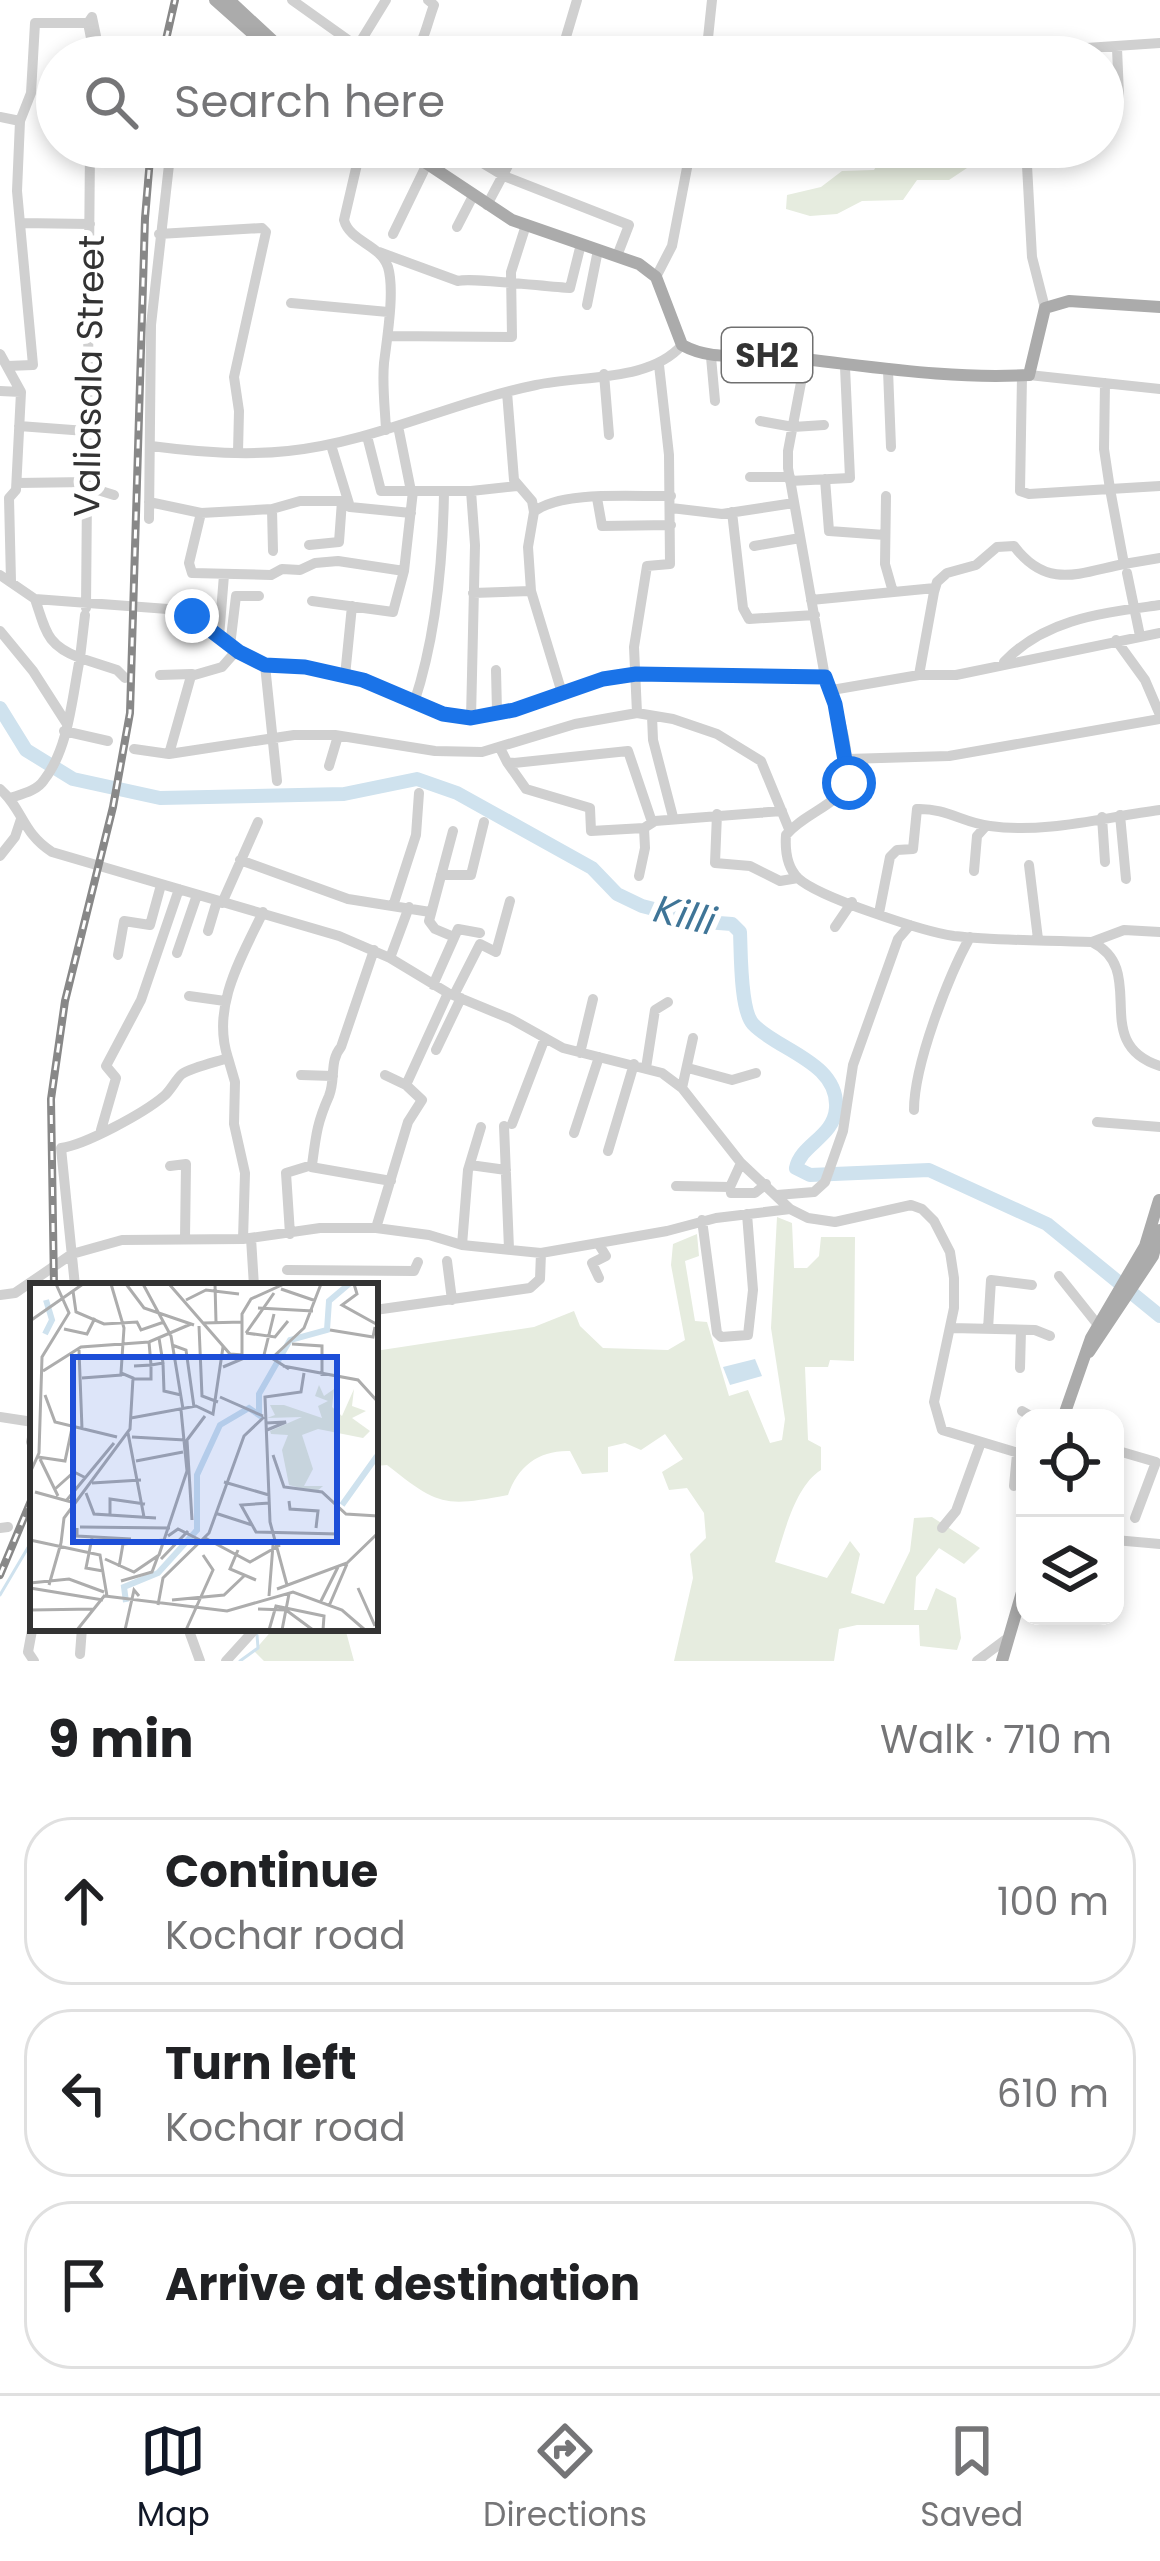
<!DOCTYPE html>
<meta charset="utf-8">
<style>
body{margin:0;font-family:Poppins,sans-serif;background:#f6f6f6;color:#202124}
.controls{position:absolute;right:36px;bottom:36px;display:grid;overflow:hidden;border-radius:24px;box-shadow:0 6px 18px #0003}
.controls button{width:108px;height:108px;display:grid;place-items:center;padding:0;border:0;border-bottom:3px solid #e0e0e0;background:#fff;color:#202124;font:60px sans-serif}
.stop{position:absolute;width:36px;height:36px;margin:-27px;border:9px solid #1a73e8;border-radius:50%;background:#fff}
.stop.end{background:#1a73e8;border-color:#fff;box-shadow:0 3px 12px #0008}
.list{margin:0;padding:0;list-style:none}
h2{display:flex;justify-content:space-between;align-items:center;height:156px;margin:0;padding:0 48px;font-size:51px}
h2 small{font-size:39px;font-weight:400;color:#757577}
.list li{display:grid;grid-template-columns:78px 1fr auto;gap:36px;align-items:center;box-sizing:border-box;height:168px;margin:0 24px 24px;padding:0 24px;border:3px solid #e0e0e0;border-radius:48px}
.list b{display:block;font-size:45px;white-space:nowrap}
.list p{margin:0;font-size:39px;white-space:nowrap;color:#757577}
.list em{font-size:39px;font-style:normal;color:#757577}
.icon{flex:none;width:66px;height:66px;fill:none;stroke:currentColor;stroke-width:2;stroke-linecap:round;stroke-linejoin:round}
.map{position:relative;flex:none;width:1160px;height:1661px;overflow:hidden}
.search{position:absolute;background:#fff;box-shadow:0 6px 18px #0003;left:36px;right:36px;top:36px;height:132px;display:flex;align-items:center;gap:30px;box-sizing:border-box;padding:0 42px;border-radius:66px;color:#757577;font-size:45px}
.sheet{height:732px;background:#fff}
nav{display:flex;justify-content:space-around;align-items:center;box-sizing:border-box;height:168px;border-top:3px solid #e0e0e0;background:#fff;font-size:33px;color:#757577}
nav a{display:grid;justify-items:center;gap:6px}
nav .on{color:#111827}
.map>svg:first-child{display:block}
</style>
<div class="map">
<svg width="1160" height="1661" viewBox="0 0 1160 1661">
<rect width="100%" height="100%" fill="#fff"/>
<!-- green -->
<path fill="#e6ecdf" d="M887,147H1020L1017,166H970L949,180H917L903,200L862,201L837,214L810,216L786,209L787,195L821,187L842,171L874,170Z
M777,1217L792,1223L794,1268H807L819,1256L821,1237H855L854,1361L830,1360L828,1367H805L808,1440L821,1447V1470C795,1486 784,1534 775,1562L827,1578L850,1541L860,1554L851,1593L884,1604L910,1551L914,1518L932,1517L980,1548L964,1564L939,1548L916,1577L914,1610H927L936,1588L956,1598L961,1638L957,1650L920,1646L919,1625H857L839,1629L834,1661H674L693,1578L690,1554L706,1538L704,1513L687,1488L669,1490L662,1472L683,1459L665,1434L641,1450L625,1443L608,1447V1472L582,1474L570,1451C539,1450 518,1466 508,1495C444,1507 439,1506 387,1465L375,1466V1351L534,1327L574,1311L580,1326L603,1348L668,1350L685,1340L671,1265L673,1244L697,1234L699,1256L685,1261L695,1321L707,1322L729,1396L748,1390L770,1443L782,1440L785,1419L771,1328Z
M274,1628H345L354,1661H264L254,1651Z"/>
<!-- water -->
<path fill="#cfe2ee" d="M755,1359L762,1376L730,1385L723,1367Z"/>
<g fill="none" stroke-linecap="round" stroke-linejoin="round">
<!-- stream -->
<path stroke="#cfe2ee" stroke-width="3" d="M0,1595L33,1539
M240,1661L258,1648L257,1635"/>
<!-- river -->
<path stroke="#cfe2ee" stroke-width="14" d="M0,708L26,750L73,779L160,798L344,794L417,779L457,793L592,868L617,894L642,906L705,922L732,924L740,932C741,952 740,1010 753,1024C777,1050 839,1062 836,1108C834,1137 801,1144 796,1168L810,1175L929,1170L1047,1224L1160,1316"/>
<!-- minor -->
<path stroke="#d0d0d0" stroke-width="10" d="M292,0L372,57
M1117,48L1119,96
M707,56L984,55L1160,43
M90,57L96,36L92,17L88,23L92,43
M351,57L386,0
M413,57C425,39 427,24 434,5L428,0
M560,57L577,0
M706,57L712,0
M0,117L20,121
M361,147L344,220C350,242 380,244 388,267C395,291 387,338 384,363C382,385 385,408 386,430
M456,147L504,176L629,225L617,256
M1026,147L1032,257L1045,308
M487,205L518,147
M20,223L90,224
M457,227L473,196
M159,234L262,228L266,232L234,377L239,411L238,452
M393,234L427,164
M379,252L458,281C471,277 548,287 570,288L581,244
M656,277L672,246L691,147
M291,303L388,312
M587,305L598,250
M388,336L512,337L511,272L526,225
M0,354L21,392L16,490L9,498L11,581
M772,356L775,363L803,372L788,451V468L825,677C836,699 860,777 839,795C823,810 800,818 786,835C785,849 787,867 798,878C818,897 925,932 954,936C999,941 1046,940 1092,942C1150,971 1088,1043 1160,1066
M711,357L715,401
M7,366L33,365L17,191L20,121L31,93L35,23H88
M888,370L891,447
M604,374L609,435
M1029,375L1160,389
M1022,376L1020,491L1029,494L1110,489L1124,564L1160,558
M1105,383L1104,449L1110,489L1160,486
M0,391L21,392
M507,392L514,480L532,501L534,512L528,547L531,591L562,693
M760,421L793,427L824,425
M19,426L86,431
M398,426L411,491
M367,436L381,491H471L517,486
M331,445L350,507L411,513
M151,446C196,452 243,456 288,451C374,442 452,402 536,385C582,375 650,382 682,345
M750,477H790
M825,479L829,531L885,535
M790,481L850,478L845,367
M17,483L88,482
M88,487L114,495
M886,496L885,564L893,592
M597,498L602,526L671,525
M149,502L201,513L189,563L192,573L271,575L282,569L300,570L315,563L338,561L404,571
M671,508L722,514L794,503
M272,509L273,551
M534,512C560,490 636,497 671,496
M732,512L743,608L749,619L815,615
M201,513L272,509L300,501H346
M149,519L151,325L171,147
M309,545L339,542L342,501
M754,546L800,538
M1127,573L1140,636
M0,575L35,599L181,610L239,652L265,665L305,667L363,680L443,714L471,718L514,710L603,679L636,674L825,677
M473,593L531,591
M811,600L935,588
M312,601L393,612L404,571L413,491
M86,608L90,147
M85,615L80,658L117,670L125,678
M0,631L33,671L67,724
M219,637L224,575
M1116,640L1145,680L1160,715
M230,646L236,596H259
M1004,662C1046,618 1103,613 1160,605
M265,665L277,781
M496,670L497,712
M160,675L192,674
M919,675L934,592L937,582L947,573L976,565L997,547L1014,546C1047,590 1079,573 1124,564
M345,676L352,606
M832,690L919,675H956L1160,633
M414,703C436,637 443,561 444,491
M637,713L634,647L647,566L670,564L669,455L659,365
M652,716L653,740L673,817
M471,718L475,545L471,491
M64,731L108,741
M500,748L507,762L514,763L628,751L652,822
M134,749L169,754L294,735H335L435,751L482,752L575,724L637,713L673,719L717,734L761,761L789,829
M169,754L191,676L222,667L237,650
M847,759L949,756L1160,719
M507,762L526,789L590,808L591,831L644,828
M329,766L338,736
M0,789C23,809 22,833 52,852L339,936L390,958L448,993L511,1019L563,1048L662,1073L682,1088L741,1163L790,1209
M10,798C22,794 37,791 44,780C69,748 72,697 80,658C46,645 46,631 35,599
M717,814L715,863L750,866L780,881L798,878
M1120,815L1126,879
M1102,817L1105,862
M453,831L429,921L435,929L454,937
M0,856L15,837L21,819
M240,860L348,899L430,912
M1029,865L1038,939
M974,871L977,836L986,826
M441,875H471L484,822
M639,876L645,848L644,828L655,821L782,811
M222,903L258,822
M393,906L416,835L419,793
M879,913L890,857L897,850L913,849L917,809C947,808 963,823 990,826C1045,834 1105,817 1160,810
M835,927L852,902
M208,931L217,901
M1092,942L1124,930L1160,932
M177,953L197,895
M118,955L124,921L150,925L161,885
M390,958L409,907
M433,985L458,929L480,933
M454,995L480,944L496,952L510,901
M189,996L225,1001
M436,1050L461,998
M580,1053L593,999
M228,1058C211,1007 241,958 263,912
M646,1068L655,1010L668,1002
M688,1068L732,1080L756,1073
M301,1075L333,1076
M385,1075L406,1085L448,993
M682,1088L693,1038
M914,1110C914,1065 948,977 970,937
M1097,1122L1160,1127
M512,1124L545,1038
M504,1126L509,1249
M101,1130L116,1078L106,1066L141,1000L179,889
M574,1133L599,1057
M608,1151L634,1064
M470,1165L506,1170
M170,1166L186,1164L185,1238
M311,1167L391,1181
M676,1186L730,1187L741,1163
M730,1187L731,1193H755L766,1184
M777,1195L814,1192L825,1182L843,1131L853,1065L898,939L910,925
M702,1220L717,1333L721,1337L748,1335L753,1290L747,1214
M376,1228L408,1122L422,1100L406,1085
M290,1234L286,1173L312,1165C316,1135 317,1123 329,1096C336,1079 329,1061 341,1047L374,950
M251,1238L254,1286
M598,1243L606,1256L592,1263L599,1278
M462,1245L468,1170L481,1127
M447,1261L452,1300
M287,1270L414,1271L418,1262
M1059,1276L1098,1325
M75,1286L61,1148C85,1145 144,1113 164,1096C171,1090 176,1079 182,1074C193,1067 216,1062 228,1058L235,1082L234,1124L245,1173L243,1239
M0,1295L15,1293L72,1254L122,1240L243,1239L320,1228H376L429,1235L462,1245L541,1253L667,1231L716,1218L790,1209L808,1218L835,1222L911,1205L922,1209L934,1221L950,1252L954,1278V1308L934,1402L942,1430L1025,1455
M375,1310L530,1288L540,1279L541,1253
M951,1328L1035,1330L1050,1336
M988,1329L991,1280L1032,1285
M1020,1368L1021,1330
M1022,1411L1034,1418
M0,1417L33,1422
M31,1442L33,1433
M1115,1450L1156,1462L1135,1518
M1014,1486L1017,1454
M0,1528L8,1527
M942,1528L956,1511L980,1445
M1115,1540L1160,1544
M33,1625L28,1652L34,1661
M188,1628L200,1661
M80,1654L82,1628
M226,1661L256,1628
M977,1661L1005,1640"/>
<!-- major -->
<path stroke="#ababab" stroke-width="12" d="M215,0L279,57
M229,0L272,40
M402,147L512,220L639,264L656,277L682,345C713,362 741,353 774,356C859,364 943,380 1029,375L1045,308L1069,301L1160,307
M1089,1352L1153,1256L1160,1230
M1063,1418L1091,1338L1145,1246L1159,1200
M1002,1661L1025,1582"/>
<defs>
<path id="rail" d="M162,57L175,0
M54,1286L51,1099L65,1001L113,807L130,713L145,218L151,147
M0,1575L33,1496"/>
</defs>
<!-- rail casing -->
<use href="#rail" stroke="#888" stroke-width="8"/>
<!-- rail -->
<use href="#rail" stroke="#fff" stroke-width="3" stroke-dasharray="9" stroke-linecap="butt"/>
</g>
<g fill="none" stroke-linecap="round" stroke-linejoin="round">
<!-- route -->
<path stroke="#1a73e8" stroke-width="15" d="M192,616L239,652L265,665L305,667L363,680L443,714L471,718L514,710L603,679L636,674L825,677L835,704L849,783"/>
</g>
<g text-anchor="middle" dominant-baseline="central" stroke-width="12" stroke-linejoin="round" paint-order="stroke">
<!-- shield labels -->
<rect fill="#fff" stroke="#707070" stroke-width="3" x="722" y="328" width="90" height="54" rx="9"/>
<g font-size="33" font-weight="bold" fill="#333">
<text x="767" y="355">SH2</text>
</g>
<!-- street labels -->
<g font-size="36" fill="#333" stroke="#fff">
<text transform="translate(89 376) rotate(-89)">Valiasala Street</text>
</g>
<!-- water labels -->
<g font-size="39" font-style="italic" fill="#3f7597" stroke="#fff">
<text transform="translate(685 915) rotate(14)">Killi</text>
</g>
</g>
<!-- overview -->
<g transform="translate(30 1283)">
<rect width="348" height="348" fill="#fff"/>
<path d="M289,102L294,113L304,106L302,124L312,133L324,106L322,123L336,128L322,135L340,148L333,155L288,146L272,152L283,186L274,203H293L286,209L259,202L252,167L258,152L241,151L240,148L272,134L237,135L245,132L240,122H254L292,135L288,123L298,118L285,113Z" fill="#e6ecdf"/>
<path fill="none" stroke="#cfe2ee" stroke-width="6" d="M15,51L22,37L16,17M312,222L347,173M96,319L94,304L128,290L167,247V192L190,142L219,125L229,132V111L260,57L297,47L299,18L319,1"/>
<path fill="none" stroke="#adadad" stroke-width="3" d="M96,1L114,25L164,42M113,1L141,53L153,126M139,1L200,71L240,74L259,86M185,1L186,39M324,1L327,11L312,22L348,42M251,6L286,18M43,8L46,29L74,41L107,39L111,47L134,39M156,17L176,7L209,11M228,25L283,28M0,38L53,1M173,40L213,39M169,43L172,113L188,119M34,46L57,51L65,35M300,47L343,54L345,44M216,50L244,10M216,50L245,54L258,38M262,61L292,63V93M142,62L156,67L164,124M49,67L52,146M234,72L244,31M242,75L274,45L291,1M133,80L134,108L151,112M104,83L121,82L119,59M253,83L328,97L348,119M193,84L212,76V31L221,16L254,1M13,88L51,64L119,59L161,41M52,95L92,92M103,96H121V82L133,80L129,55M15,112L25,139L87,154M190,114L233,133M101,135L166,123L183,131L193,64M236,140L256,139L237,147M98,150L114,234M102,154L155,157M243,172L254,204L292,209L316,231L348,233M8,174L35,178L42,145M10,176L28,213M106,178L153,169M0,190L9,170L12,74L39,30L26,1M194,199L239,212M62,200L111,197M25,206L44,189L56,195M5,209L45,220M56,210L64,231L126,235M36,218L84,160M259,218L260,226L288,228L286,245M240,220L211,222L226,249L309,251M185,230L222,242M80,233V216L115,221M162,237L157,157L175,133M50,244L140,245M47,245V253L101,256M138,253L148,246L170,257M62,255L56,285L73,288M175,255L220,279L250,262M0,257L70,272L77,313M31,260L34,235L100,146L103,95L91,90L94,45L81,1M208,267L200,286L226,297M75,276L104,289L129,272L157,188L151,127M131,276L158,248M89,284L93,261L134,257M91,298L122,289L128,273M0,300L39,296L74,309M19,302L31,260M257,302L240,239L235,114L271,109L274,90M0,305L73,317M328,305L345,343M247,306L317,280L348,250M75,313L197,328L263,309L312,327L335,347M239,313L243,262M142,317L194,312L214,293M291,318L308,284M128,322L133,295L179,250L214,153L234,134M299,323L317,281M228,326L256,327L283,347M0,327L64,326M47,347L75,312M95,347L104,307L109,313M156,347L183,287L173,272M239,347L246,323L294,333L293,347M252,347L259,311"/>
<path fill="#1d4ed8" fill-opacity="0.15" stroke="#1d4ed8" stroke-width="6" d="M43,74H307V259H43Z"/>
<rect width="348" height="348" fill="none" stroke="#333" stroke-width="6"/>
</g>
</svg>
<div class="controls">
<button><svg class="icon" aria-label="locate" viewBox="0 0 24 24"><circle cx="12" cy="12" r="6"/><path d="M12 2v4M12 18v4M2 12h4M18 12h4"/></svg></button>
<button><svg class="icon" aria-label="layers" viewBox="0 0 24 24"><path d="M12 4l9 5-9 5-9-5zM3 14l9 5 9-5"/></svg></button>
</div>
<div class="stop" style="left:849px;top:783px"></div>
<div class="stop end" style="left:192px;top:616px"></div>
<div class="search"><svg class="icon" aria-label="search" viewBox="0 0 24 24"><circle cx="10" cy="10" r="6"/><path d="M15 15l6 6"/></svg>Search here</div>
</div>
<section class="sheet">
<h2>9 min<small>Walk · 710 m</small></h2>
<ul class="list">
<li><svg class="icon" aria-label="ahead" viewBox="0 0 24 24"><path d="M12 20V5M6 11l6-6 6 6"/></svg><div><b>Continue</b><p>Kochar road</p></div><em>100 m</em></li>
<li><svg class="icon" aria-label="left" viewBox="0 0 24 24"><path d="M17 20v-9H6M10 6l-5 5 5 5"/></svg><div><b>Turn left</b><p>Kochar road</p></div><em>610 m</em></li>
<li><svg class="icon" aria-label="arrive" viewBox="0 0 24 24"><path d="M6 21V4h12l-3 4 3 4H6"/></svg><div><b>Arrive at destination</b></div></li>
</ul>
</section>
<nav>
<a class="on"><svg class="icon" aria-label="map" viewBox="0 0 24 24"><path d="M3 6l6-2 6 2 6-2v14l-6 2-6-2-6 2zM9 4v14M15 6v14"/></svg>Map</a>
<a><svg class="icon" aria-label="directions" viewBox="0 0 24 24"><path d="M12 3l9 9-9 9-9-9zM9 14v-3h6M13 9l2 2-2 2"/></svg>Directions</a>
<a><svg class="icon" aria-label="saved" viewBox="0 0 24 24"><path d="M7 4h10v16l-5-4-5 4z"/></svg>Saved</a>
</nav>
